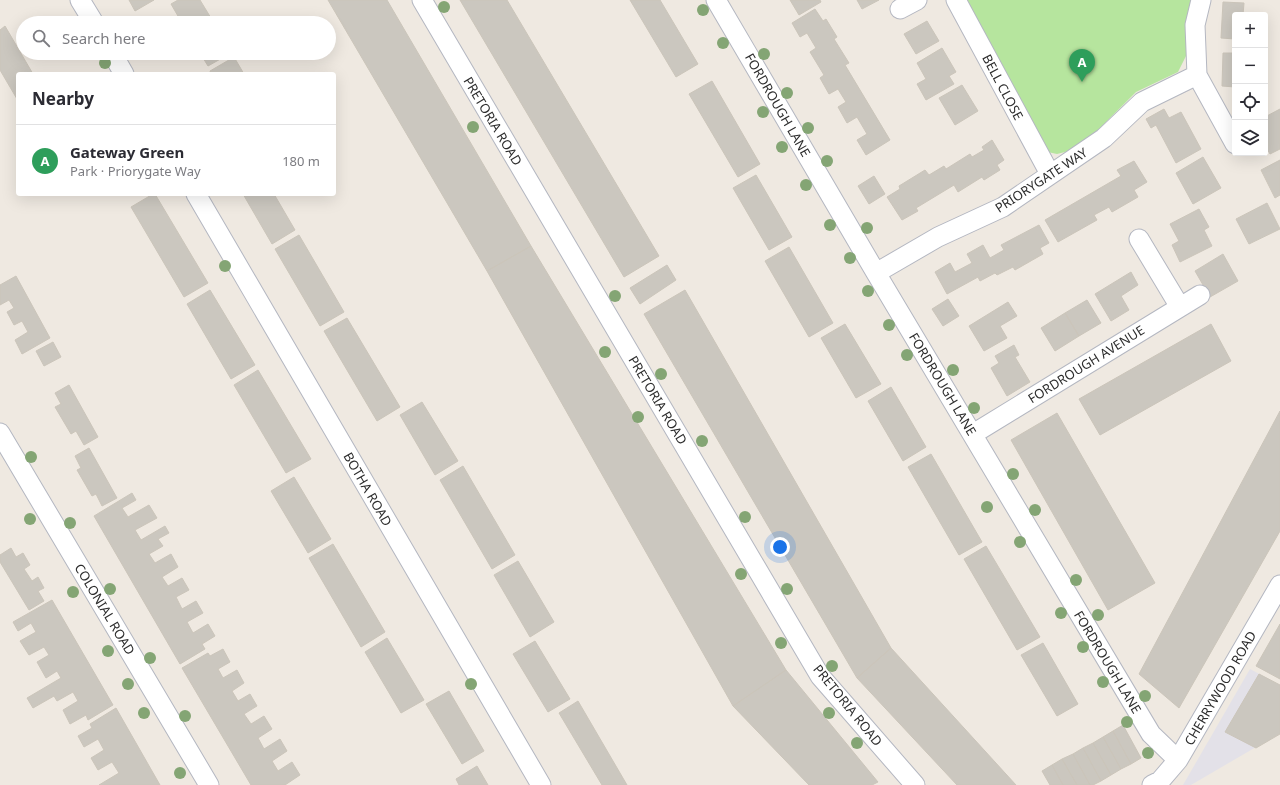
<!DOCTYPE html>
<meta charset="utf-8">
<style>
body{margin:0;font-family:"Noto Sans",sans-serif;background:#f2f2f3;color:#2b2b33}
.controls{position:absolute;right:12px;top:12px;display:grid;overflow:hidden;border-radius:4px;box-shadow:0 4px 16px #0002}
.controls button{width:36px;height:36px;display:grid;place-items:center;padding:0;border:0;border-bottom:1px solid #e1e1e2;background:#fff;color:#2b2b33;font:20px sans-serif}
.you{position:absolute;left:780px;top:547px;width:14px;height:14px;margin:-10px;border:3px solid #fff;border-radius:50%;background:#1a73e8;box-shadow:0 0 0 6px #1a73e833}
.badge{display:grid;place-items:center;width:26px;height:26px;border-radius:50%;background:#4264fb;color:#fff;font-size:13px;font-weight:700}
.pin{position:absolute;translate:-50% -33px;filter:drop-shadow(0 1px 2px #0008)}
.pin::after{content:'';position:absolute;top:21px;width:14px;height:12px;background:inherit;clip-path:polygon(0 0,100% 0,50% 100%)}
.list{margin:0;padding:0;list-style:none}
h2{display:flex;justify-content:space-between;align-items:center;height:52px;margin:0;padding:0 16px;font-size:17px}
h2 small{font-size:13px;font-weight:400;color:#7c7c81}
.list li{display:grid;grid-template-columns:26px 1fr auto;gap:12px;align-items:center;box-sizing:border-box;height:72px;padding:0 16px;border-top:1px solid #e1e1e2}
.list b{display:block;font-size:15px;white-space:nowrap}
.list p{margin:0;font-size:13px;white-space:nowrap;color:#7c7c81}
.list em{font-size:13px;font-style:normal;color:#7c7c81}
.icon{flex:none;width:22px;height:22px;fill:none;stroke:currentColor;stroke-width:2;stroke-linecap:round;stroke-linejoin:round}
.map{position:relative;flex:none;width:1280px;height:785px;overflow:hidden}
.search{position:absolute;background:#fff;box-shadow:0 4px 16px #0002;left:16px;top:16px;width:320px;height:44px;display:flex;align-items:center;gap:10px;box-sizing:border-box;padding:0 14px;border-radius:22px;color:#7c7c81;font-size:15px}
.panel{position:absolute;background:#fff;box-shadow:0 4px 16px #0002;left:16px;top:72px;width:320px;height:124px;border-radius:4px}
.map>svg:first-child{display:block}
</style>
<div class="map">
<svg width="1280" height="785" viewBox="0 0 1280 785">
<rect width="100%" height="100%" fill="#efe9e1"/>
<!-- industrial -->
<path fill="#e3e1e8" d="M1250,669L1280,685V733L1191,785H1183Z"/>
<!-- green -->
<path fill="#b6e59e" d="M962,0H1196L1191,19L1186,56L1178,72L1136,92L1094,134L1069,151L1057,154L1043,151Z"/>
<!-- building -->
<path fill="#cbc7bf" stroke="#cbc5ba" d="M129,0H154L135,11Z
M178,0H200L214,23H182L171,4Z
M328,0H387L531,246L487,271Z
M460,0H507L659,256L624,277Z
M630,0H660L698,64L676,77Z
M790,0H820L821,2L799,15Z
M857,0H879L862,9Z
M1223,2L1244,3L1243,15H1235V39L1221,38Z
M815,9L823,21L826,19L837,37L834,39L849,63L845,65L890,140L866,155L857,140L867,134L857,117L847,123L838,107L846,102L838,89L829,94L820,78L824,75L810,52L816,48L807,33L800,37L792,23Z
M927,21L939,41L916,54L904,34Z
M5,26L33,74H18L17,99L0,70V30Z
M942,48L956,72L949,76L954,84L926,100L917,84L926,79L917,63Z
M200,53H231L208,66Z
M1223,53H1235V87L1222,86Z
M234,57L244,74H211L210,71Z
M712,81L760,164L738,177L689,94Z
M962,85L978,111L955,125L939,98Z
M1164,109L1169,118L1181,112L1201,149L1176,163L1156,125L1151,128L1146,119Z
M1280,109V149L1270,154L1265,145V117Z
M992,140L1004,160L997,165L1000,170L984,180L982,177L958,192L954,185L916,208L918,211L902,220L887,197L900,189L899,186L925,170L929,175L944,166L946,169L970,154L972,157L984,150L982,147Z
M1203,157L1221,188L1193,204L1176,173Z
M1280,160V195L1275,198L1261,170Z
M1134,161L1147,182L1134,190L1138,197L1112,212L1109,207L1094,215L1097,220L1058,242L1045,220L1121,176L1117,170Z
M756,175L792,237L769,250L733,188Z
M874,176L885,194L869,204L858,186Z
M153,194H155L208,283L184,297L131,207Z
M243,194H274L295,230L272,244Z
M1267,203L1280,229L1249,244L1236,219Z
M1199,209L1209,227L1204,230L1212,246L1180,262L1172,245L1179,241L1170,224Z
M1039,225L1049,243L1040,248L1043,254L1015,270L1013,267L997,275L995,273L980,281L978,277L947,294L935,272L950,263L955,272L972,263L967,254L983,245L990,258L1004,250L1001,245Z
M299,235L344,312L320,326L275,249Z
M531,246L786,670L733,706L487,271Z
M789,247L833,323L809,337L765,261Z
M1223,254L1238,281L1210,297L1195,271Z
M667,265L676,280L640,304L630,288Z
M1131,272L1138,285L1121,296L1129,310L1111,321L1095,294Z
M16,276L50,338L22,354L15,340L28,332L22,321L14,325L7,312L14,308L9,300L0,305V285Z
M210,290L255,365L231,379L187,304Z
M685,290L891,648L857,678L644,314Z
M948,299L959,316L943,326L932,309Z
M1087,300L1101,323L1079,336L1065,313Z
M1008,302L1017,316L1000,326L1007,338L984,351L969,326Z
M1065,313L1079,336L1055,351L1041,328Z
M347,318L400,407L377,421L324,331Z
M845,324L881,384L856,398L821,338Z
M1211,324L1231,361L1100,435L1079,399Z
M53,342L61,357L44,366L36,351Z
M1014,345L1019,355L1015,357L1030,382L1007,396L991,368L999,363L995,356Z
M258,370L311,459L286,473L234,385Z
M69,385L98,437L84,445L76,431L71,434L55,407L61,404L55,393Z
M891,387L926,447L903,461L868,401Z
M422,402L458,461L435,475L400,415Z
M1280,411V531L1179,708L1139,674Z
M1057,413L1155,583L1108,610L1011,440Z
M89,448L117,498L102,506L96,494L92,496L77,470L81,468L75,456Z
M931,454L982,542L959,555L908,467Z
M463,466L515,555L492,569L440,480Z
M294,477L331,539L308,553L271,491Z
M132,493L136,500L122,508L128,517L149,505L157,518L135,530L141,540L165,526L169,533L158,539L163,546L149,554L155,563L171,554L178,567L162,577L168,586L182,578L189,590L176,597L182,609L196,601L203,613L187,622L193,633L208,624L215,636L202,644L205,649L180,664L94,516Z
M333,544L385,632L361,647L309,558Z
M986,546L1040,637L1017,650L964,559Z
M11,548L16,557L23,553L30,565L24,569L32,581L38,577L44,588L38,591L44,601L29,610L0,562V555Z
M518,561L554,622L530,637L494,575Z
M52,600L113,705L88,720L86,715L70,724L63,710L78,701L73,692L57,701L54,696L33,708L27,698L61,678L57,671L46,678L37,662L49,655L44,647L29,655L20,641L36,632L31,623L18,631L13,622Z
M1280,624V679L1256,666Z
M387,638L424,700L401,713L365,652Z
M535,641L570,699L548,712L513,654Z
M1043,643L1078,704L1057,716L1021,655Z
M891,648L1016,785H957L857,678Z
M223,649L230,662L218,669L223,678L237,670L244,683L232,691L238,701L250,694L257,706L244,714L251,724L264,716L272,729L258,738L264,749L280,739L287,751L272,761L278,771L292,762L300,775L285,785H251L182,668L208,653L210,656Z
M786,670L878,782L872,785H809L733,706Z
M1259,674L1280,685V734L1256,748L1225,732Z
M449,691L484,751L462,764L426,704Z
M578,701L627,785H602L559,713Z
M116,708L160,785H99L119,773L112,762L98,770L91,758L104,750L98,739L84,747L78,736L92,728L90,724Z
M1123,725L1141,758L1131,764L1113,731Z
M1113,731L1131,764L1121,769L1103,737Z
M1103,737L1121,769L1111,775L1093,743Z
M1093,743L1111,775L1101,781L1083,748Z
M1083,748L1101,781L1093,785H1090L1073,754Z
M1073,754L1090,785H1077L1062,759Z
M1062,759L1077,785H1063L1052,765Z
M1052,765L1063,785H1050L1042,771Z
M477,766L488,785H459L456,779Z"/>
<g fill="none" stroke-linecap="round" stroke-linejoin="round">
<defs>
<path id="street" d="M80,0L94,23
M422,0L820,676L915,785
M716,0L876,273L1151,734L1178,760
M956,0L1050,174
M900,9L917,0
M112,53L124,74
M1197,75L1235,144
M196,194L541,785
M1139,239L1180,307
M876,273L938,237L1003,207L1104,138L1142,102L1197,75L1195,25L1201,0
M0,433L209,785
M973,434L1200,295
M1152,785L1160,781L1178,760L1280,585"/>
</defs>
<!-- street casing -->
<use href="#street" stroke="#b4b7c1" stroke-width="21"/>
<!-- street -->
<use href="#street" stroke="#fff" stroke-width="19"/>
</g>
<!-- trees -->
<g fill="#84a574">
<circle cx="444" cy="7" r="6"/>
<circle cx="703" cy="10" r="6"/>
<circle cx="723" cy="43" r="6"/>
<circle cx="764" cy="54" r="6"/>
<circle cx="105" cy="63" r="6"/>
<circle cx="787" cy="93" r="6"/>
<circle cx="763" cy="112" r="6"/>
<circle cx="473" cy="127" r="6"/>
<circle cx="808" cy="128" r="6"/>
<circle cx="782" cy="147" r="6"/>
<circle cx="827" cy="161" r="6"/>
<circle cx="806" cy="185" r="6"/>
<circle cx="830" cy="225" r="6"/>
<circle cx="867" cy="228" r="6"/>
<circle cx="850" cy="258" r="6"/>
<circle cx="225" cy="266" r="6"/>
<circle cx="868" cy="291" r="6"/>
<circle cx="615" cy="296" r="6"/>
<circle cx="889" cy="325" r="6"/>
<circle cx="605" cy="352" r="6"/>
<circle cx="907" cy="355" r="6"/>
<circle cx="953" cy="370" r="6"/>
<circle cx="661" cy="374" r="6"/>
<circle cx="974" cy="408" r="6"/>
<circle cx="638" cy="417" r="6"/>
<circle cx="702" cy="441" r="6"/>
<circle cx="31" cy="457" r="6"/>
<circle cx="1013" cy="474" r="6"/>
<circle cx="987" cy="507" r="6"/>
<circle cx="1035" cy="510" r="6"/>
<circle cx="745" cy="517" r="6"/>
<circle cx="30" cy="519" r="6"/>
<circle cx="70" cy="523" r="6"/>
<circle cx="1020" cy="542" r="6"/>
<circle cx="741" cy="574" r="6"/>
<circle cx="1076" cy="580" r="6"/>
<circle cx="110" cy="589" r="6"/>
<circle cx="787" cy="589" r="6"/>
<circle cx="73" cy="592" r="6"/>
<circle cx="1061" cy="613" r="6"/>
<circle cx="1098" cy="615" r="6"/>
<circle cx="781" cy="643" r="6"/>
<circle cx="1083" cy="647" r="6"/>
<circle cx="108" cy="651" r="6"/>
<circle cx="150" cy="658" r="6"/>
<circle cx="832" cy="666" r="6"/>
<circle cx="1103" cy="682" r="6"/>
<circle cx="128" cy="684" r="6"/>
<circle cx="471" cy="684" r="6"/>
<circle cx="1145" cy="696" r="6"/>
<circle cx="144" cy="713" r="6"/>
<circle cx="829" cy="713" r="6"/>
<circle cx="185" cy="716" r="6"/>
<circle cx="1127" cy="722" r="6"/>
<circle cx="857" cy="743" r="6"/>
<circle cx="1148" cy="753" r="6"/>
<circle cx="180" cy="773" r="6"/>
</g>
<g text-anchor="middle" dominant-baseline="central" stroke-width="3" stroke-linejoin="round" paint-order="stroke">
<!-- street labels -->
<g font-size="13" fill="#2e2e2e" stroke="#fff">
<text transform="translate(1003 87) rotate(62)">BELL CLOSE</text>
<text transform="translate(778 105) rotate(60)">FORDROUGH LANE</text>
<text transform="translate(493 121) rotate(59)">PRETORIA ROAD</text>
<text transform="translate(1041 180) rotate(-33)">PRIORYGATE WAY</text>
<text transform="translate(1086 364) rotate(-32)">FORDROUGH AVENUE</text>
<text transform="translate(943 384) rotate(59)">FORDROUGH LANE</text>
<text transform="translate(658 400) rotate(59)">PRETORIA ROAD</text>
<text transform="translate(368 489) rotate(60)">BOTHA ROAD</text>
<text transform="translate(105 609) rotate(59)">COLONIAL ROAD</text>
<text transform="translate(1108 662) rotate(59)">FORDROUGH LANE</text>
<text transform="translate(1220 688) rotate(-60)">CHERRYWOOD ROAD</text>
<text transform="translate(848 705) rotate(51)">PRETORIA ROAD</text>
</g>
</g>
</svg>
<div class="controls">
<button>+</button>
<button>−</button>
<button><svg class="icon" aria-label="locate" viewBox="0 0 24 24"><circle cx="12" cy="12" r="6"/><path d="M12 2v4M12 18v4M2 12h4M18 12h4"/></svg></button>
<button><svg class="icon" aria-label="layers" viewBox="0 0 24 24"><path d="M12 4l9 5-9 5-9-5zM3 14l9 5 9-5"/></svg></button>
</div>
<div class="you"></div>
<div class="pin badge" style="left:1082px;top:82px;background:#2e9e5b">A</div>
<div class="search"><svg class="icon" aria-label="search" viewBox="0 0 24 24"><circle cx="10" cy="10" r="6"/><path d="M15 15l6 6"/></svg>Search here</div>
<section class="panel">
<h2>Nearby<small></small></h2>
<ul class="list">
<li><span class="badge" style="background:#2e9e5b">A</span><div><b>Gateway Green</b><p>Park · Priorygate Way</p></div><em>180 m</em></li>
</ul>
</section>
</div>
